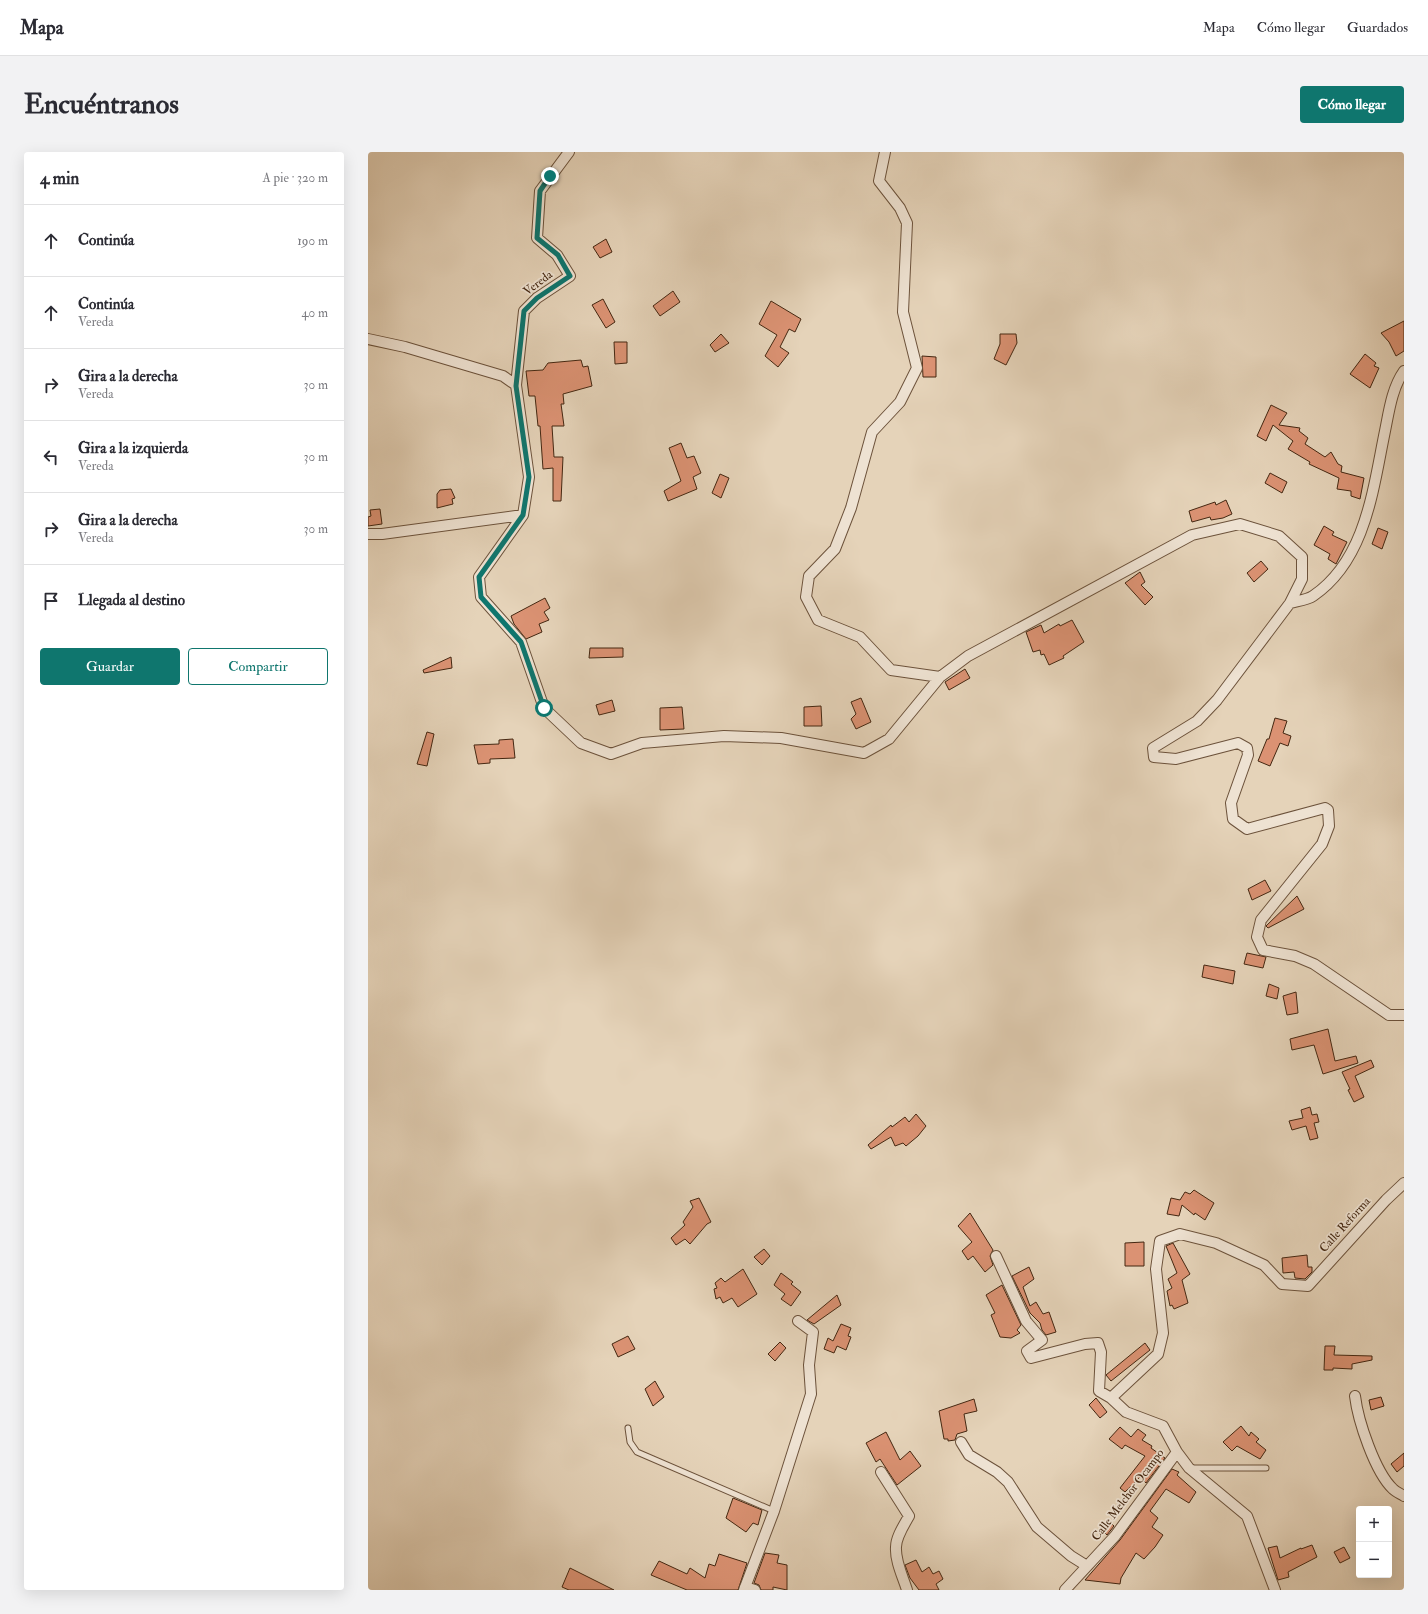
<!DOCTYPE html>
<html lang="es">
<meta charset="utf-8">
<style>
body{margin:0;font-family:"IM FELL Double Pica",serif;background:#f2f2f3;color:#2b2b33}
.controls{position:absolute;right:12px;bottom:12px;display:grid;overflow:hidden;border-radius:4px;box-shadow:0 4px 16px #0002}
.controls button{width:36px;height:36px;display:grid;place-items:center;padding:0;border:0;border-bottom:1px solid #e1e1e2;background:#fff;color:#2b2b33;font:20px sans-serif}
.stop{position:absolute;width:12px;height:12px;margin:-9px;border:3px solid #0f766e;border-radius:50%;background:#fff}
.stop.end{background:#0f766e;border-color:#fff;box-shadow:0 1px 4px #0008}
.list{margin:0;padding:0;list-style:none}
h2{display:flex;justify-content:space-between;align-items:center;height:52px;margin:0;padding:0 16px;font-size:17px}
h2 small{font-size:13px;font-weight:400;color:#7c7c81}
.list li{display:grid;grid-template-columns:26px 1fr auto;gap:12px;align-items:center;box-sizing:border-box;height:72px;padding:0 16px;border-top:1px solid #e1e1e2}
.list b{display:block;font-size:15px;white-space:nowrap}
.list p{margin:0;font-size:13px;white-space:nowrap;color:#7c7c81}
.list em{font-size:13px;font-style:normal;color:#7c7c81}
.actions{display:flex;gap:8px;padding:12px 16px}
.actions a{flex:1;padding:9px 0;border:1px solid #0f766e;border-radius:4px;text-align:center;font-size:14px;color:#0f766e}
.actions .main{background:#0f766e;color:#fff}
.icon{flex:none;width:22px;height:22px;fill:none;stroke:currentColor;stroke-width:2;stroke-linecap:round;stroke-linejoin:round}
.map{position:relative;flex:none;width:1036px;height:1438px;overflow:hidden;border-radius:4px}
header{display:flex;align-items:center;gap:24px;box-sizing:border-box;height:56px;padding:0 20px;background:#fff;border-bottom:1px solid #e1e1e2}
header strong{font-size:19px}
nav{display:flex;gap:22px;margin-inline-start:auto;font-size:14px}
.intro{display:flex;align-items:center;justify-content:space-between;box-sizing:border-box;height:96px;padding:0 24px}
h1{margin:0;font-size:28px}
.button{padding:10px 18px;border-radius:4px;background:#0f766e;color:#fff;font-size:14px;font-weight:700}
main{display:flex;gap:24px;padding:0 24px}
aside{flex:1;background:#fff;border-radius:4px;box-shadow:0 4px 16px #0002}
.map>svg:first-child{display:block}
</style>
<header>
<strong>Mapa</strong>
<nav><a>Mapa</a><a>Cómo llegar</a><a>Guardados</a></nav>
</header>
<div class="intro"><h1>Encuéntranos</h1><a class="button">Cómo llegar</a></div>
<main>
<aside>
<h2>4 min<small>A pie · 320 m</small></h2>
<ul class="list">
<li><svg class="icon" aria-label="ahead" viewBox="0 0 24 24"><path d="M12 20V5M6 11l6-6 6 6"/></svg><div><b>Continúa</b></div><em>190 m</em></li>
<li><svg class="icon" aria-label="ahead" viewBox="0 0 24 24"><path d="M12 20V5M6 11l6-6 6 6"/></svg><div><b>Continúa</b><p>Vereda</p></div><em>40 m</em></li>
<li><svg class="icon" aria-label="right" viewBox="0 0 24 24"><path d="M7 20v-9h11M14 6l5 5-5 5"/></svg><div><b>Gira a la derecha</b><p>Vereda</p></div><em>30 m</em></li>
<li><svg class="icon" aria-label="left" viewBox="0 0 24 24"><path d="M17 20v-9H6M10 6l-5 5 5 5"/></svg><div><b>Gira a la izquierda</b><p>Vereda</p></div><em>30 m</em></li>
<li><svg class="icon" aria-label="right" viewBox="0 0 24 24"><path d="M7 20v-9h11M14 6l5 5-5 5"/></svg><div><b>Gira a la derecha</b><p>Vereda</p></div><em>30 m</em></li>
<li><svg class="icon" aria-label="arrive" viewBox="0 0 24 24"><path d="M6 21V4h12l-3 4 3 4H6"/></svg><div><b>Llegada al destino</b></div></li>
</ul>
<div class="actions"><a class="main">Guardar</a><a>Compartir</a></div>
</aside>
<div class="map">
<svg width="1036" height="1438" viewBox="0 0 1036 1438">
<rect width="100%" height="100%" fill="#e5d3b9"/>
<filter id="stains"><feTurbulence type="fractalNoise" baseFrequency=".005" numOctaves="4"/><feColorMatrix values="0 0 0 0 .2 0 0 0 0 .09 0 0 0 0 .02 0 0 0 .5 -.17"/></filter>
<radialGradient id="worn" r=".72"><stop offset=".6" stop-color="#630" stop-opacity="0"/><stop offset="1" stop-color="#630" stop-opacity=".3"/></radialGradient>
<!-- building -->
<path fill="#db9273" stroke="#442711" d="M238,87L244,100L232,106L225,95Z
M305,139L312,150L292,164L285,154Z
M235,147L247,170L238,176L224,153Z
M403,149L433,167L427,180L421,177L412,195L421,201L410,215L397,204L409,183L391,172Z
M1036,169V199L1028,204L1021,190L1013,181Z
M353,182L361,191L347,200L342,193Z
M632,182H648L649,191L638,213L626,207L632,192Z
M246,190H259V211L247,212Z
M997,202L1008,211L1006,214L1011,216L1002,236L982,222Z
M554,204L568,205V225H555Z
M213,208L215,215L220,214L224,234L195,242L196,252H193L196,274H184L186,305H195L193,349H185V316L175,317L172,274H170L167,244H161L158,219L175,218L180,211Z
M903,253L919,261L911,273L932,276L931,279L940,286L937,292L957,305L963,300L970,312L974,314L973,320L996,326L992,347L983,344V339L969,337L971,326L941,312L942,310L920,297L925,289L905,273L898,289L889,284Z
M313,291L319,306L326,304L333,321L325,325L329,337L300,349L296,339L313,329L301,296Z
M902,321L919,330L914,341L897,331Z
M352,322L361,326L353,346L344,341Z
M83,337L87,346L84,347L85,352L69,356V342L72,338Z
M858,348L864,362L855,366L843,368L842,365L824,370L821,359L847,350L848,353Z
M12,357L14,372L0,374V365L3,364L2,358Z
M956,374L966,380L964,383L979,390L968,412L960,407L962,402L946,393Z
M1010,376L1020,380L1014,397L1004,392Z
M893,409L900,417L886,430L879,421Z
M772,420L777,430L773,433L785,445L777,453L757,431Z
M177,446L182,456L176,460L181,468L171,472L174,480L158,487L146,472L143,464Z
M704,468L716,490L695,504L696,506L681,513L676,502L673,503L672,498L665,500L658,480L673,473L676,481L691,472L692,474Z
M222,496H255V505L221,506Z
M83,505L84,516L56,521L55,518Z
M597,517L602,526L581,538L577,530Z
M493,546L503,570L488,577L483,567L488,562L483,550Z
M244,548L247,559L231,563L228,553Z
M453,554L454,574H436V555Z
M314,555L316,577L292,578V556Z
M907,566L919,569L915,581L923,584L920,594L912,591L902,614L890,609L899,587H901Z
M59,580L66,582L59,614L49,612Z
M145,587L147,606L122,607V611L110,612L106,593L131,592V588Z
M897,728L903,739L884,748L880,737Z
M929,744L936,757L900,776L898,774Z
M879,801L898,805L895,816L876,812Z
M836,813L867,819L865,832L834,825Z
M901,832L911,836L909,847L898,844Z
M928,840L930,861L919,863L915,844Z
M960,877L967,909L988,904L990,911L955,922L946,893L924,898L922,887Z
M1003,908L1006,915L987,924L996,945L986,950L980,938L982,937L974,920Z
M942,955L944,963L949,962L951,970L946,971L950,986L942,988L938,974L924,978L921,969L935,966L933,958Z
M548,962L558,974L550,984L538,994L535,991L527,994L523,985L503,997L500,993L523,973L524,975L537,965L541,970Z
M826,1038L846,1051L837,1068L827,1061L826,1063L814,1053L811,1064L799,1062L803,1046L812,1048L817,1040L822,1042Z
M331,1046L343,1070L339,1072L322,1092L317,1087L308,1093L303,1086L317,1073L315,1070L325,1055L322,1049Z
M602,1061L625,1098L622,1104L625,1113L617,1120L605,1104L600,1108L594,1099L604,1090L590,1074Z
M776,1090V1114H757V1091Z
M805,1091L822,1122L814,1128L820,1151L806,1157L804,1153L802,1154L799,1139L804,1136L800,1127L809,1121L798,1094Z
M396,1097L402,1104L394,1113L386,1105Z
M939,1103L940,1115H944V1120L937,1127L927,1126L926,1120L915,1121L914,1106Z
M661,1115L666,1127L655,1135L662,1154L668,1150L675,1162L681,1160L688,1180L678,1183L674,1178L672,1171L662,1161L644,1124Z
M375,1117L389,1142L370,1155L364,1146L355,1151L352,1145L348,1147L346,1137L349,1136L347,1131L353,1126L357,1130Z
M413,1121L425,1130L423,1132L433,1140L423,1154L413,1147L417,1142L406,1133Z
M634,1133L653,1173L649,1178L652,1181L643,1186L632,1185L623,1163L627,1161L618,1143Z
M469,1143L473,1153L446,1172L439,1168Z
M473,1172L483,1176L480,1184L483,1185L478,1198L469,1194L466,1201L456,1197L460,1186L465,1189Z
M260,1184L267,1197L250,1205L244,1192Z
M412,1190L418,1196L407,1209L400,1202Z
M777,1191L782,1198L743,1229L738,1223Z
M957,1194H967L966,1203L1004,1204V1208L984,1212V1217L965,1216V1218H956Z
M287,1229L296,1245L285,1254L277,1237Z
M1013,1245L1016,1254L1003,1258L1001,1248Z
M728,1246L739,1260L732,1266L721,1253Z
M606,1247L609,1259L596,1262L599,1279L589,1282L587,1288L580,1289V1287H576L571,1259Z
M873,1274L881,1284L883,1280L891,1287L888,1290L898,1298L892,1307L869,1294L864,1299L855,1290Z
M752,1275L763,1285L770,1277L778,1283L774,1288L784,1294L783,1296L797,1306L778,1331L772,1325L757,1340L752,1336L777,1304L757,1293L754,1297L741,1287Z
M518,1280L532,1308L542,1299L553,1314L529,1333L512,1307L508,1310L498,1291Z
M1036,1301V1314L1029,1320L1023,1312Z
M804,1317L811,1320L809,1323L828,1340L821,1351L798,1337L782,1359L790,1366L784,1375L795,1383L787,1395L776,1407L768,1401L753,1426L752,1432L717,1428L752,1388Z
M365,1346L394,1358L390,1373L385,1371L378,1380L358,1366Z
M741,1369L746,1374L739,1383L733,1377Z
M944,1393L949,1405L920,1420L921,1425L910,1428L900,1396L909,1394L912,1406L933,1396V1397Z
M976,1395L982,1406L972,1411L966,1400Z
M397,1401L411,1403L409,1411L419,1413V1438L405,1435V1438H393L391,1433L386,1431Z
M351,1402L379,1411L370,1438H319L283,1423L291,1409L319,1422L322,1416L337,1426L341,1412L347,1414Z
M548,1408L554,1420L561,1415L565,1422L571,1419L575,1427L568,1432L571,1438H551L542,1426L537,1413Z
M202,1416L246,1438H201L194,1435Z"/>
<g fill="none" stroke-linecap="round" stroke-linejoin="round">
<defs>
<path id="lane" d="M260,1276L262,1290L269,1300L406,1359
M823,1316H898"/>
<path id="street" d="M517,0L511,29L532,56L539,71L535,160L549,216L532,250L504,280L483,356L467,397L441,424L438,445L450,468L492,485L523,518L572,525
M0,187L37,195L135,224L148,233L161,325L155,363L111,425L113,445L153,490L176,556L213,591L243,602L274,591L356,584L413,586L496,601L521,587L572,525L600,504L824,383L872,372L911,384L934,405V427L922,451L849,548L829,569L785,596L786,605L808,607L870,591L879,596L880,603L863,651L865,667L879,677L957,656L960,658L961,674L954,692L893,768L889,785L895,798L927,804L946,812L1021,863H1036
M148,233L156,159L169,146L202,124L189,103L169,86L172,39L201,0
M0,382H14L155,363
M922,451C929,449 939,448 945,444C998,408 1005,337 1017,279C1021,259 1024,236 1036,219
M628,1104L658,1169L674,1188L659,1199L663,1206L717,1192L730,1191L733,1200L731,1239L743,1246
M987,1244C990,1269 1007,1320 1025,1337C1028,1340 1033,1342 1036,1344
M593,1290L601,1303L629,1320L640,1330L669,1375L703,1404L719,1414
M513,1320L541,1364C536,1373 528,1385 528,1395C527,1409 535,1425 539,1438
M377,1435L387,1438
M376,1438L406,1359L443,1242L441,1213L445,1180L430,1169
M697,1438L747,1384L809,1300
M907,1438L879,1364L821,1316L809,1300L795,1274L758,1260L743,1246L790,1202L795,1181L788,1117L792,1089L812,1082L848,1091L896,1113L914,1132L940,1134L1018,1048L1036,1031"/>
</defs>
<!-- lane casing -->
<use href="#lane" stroke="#6c523b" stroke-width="7"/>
<!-- street casing -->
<use href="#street" stroke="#6c523b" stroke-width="12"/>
<!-- lane -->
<use href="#lane" stroke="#eee2d2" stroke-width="5"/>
<!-- street -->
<use href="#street" stroke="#eee2d2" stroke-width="10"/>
</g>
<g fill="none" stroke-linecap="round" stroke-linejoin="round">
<!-- route -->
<path stroke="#0f766e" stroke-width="5" d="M176,556L153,490L113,445L111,425L155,363L161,325L148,234L156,159L169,146L202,124L190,103L169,86L172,39L182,24"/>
</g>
<g text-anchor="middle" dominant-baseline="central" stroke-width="3.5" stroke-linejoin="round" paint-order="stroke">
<!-- street labels -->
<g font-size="12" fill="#442711" stroke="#eee2d2">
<text transform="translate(170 131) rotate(-37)">Vereda</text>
<text transform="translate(977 1073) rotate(-48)">Calle Reforma</text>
<text transform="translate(760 1343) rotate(-53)">Calle Melchor Ocampo</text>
</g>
</g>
<rect width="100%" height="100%" filter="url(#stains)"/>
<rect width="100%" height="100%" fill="url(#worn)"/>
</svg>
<div class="controls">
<button>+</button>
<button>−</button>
</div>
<div class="stop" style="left:176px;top:556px"></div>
<div class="stop end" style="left:182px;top:24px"></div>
</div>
</main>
